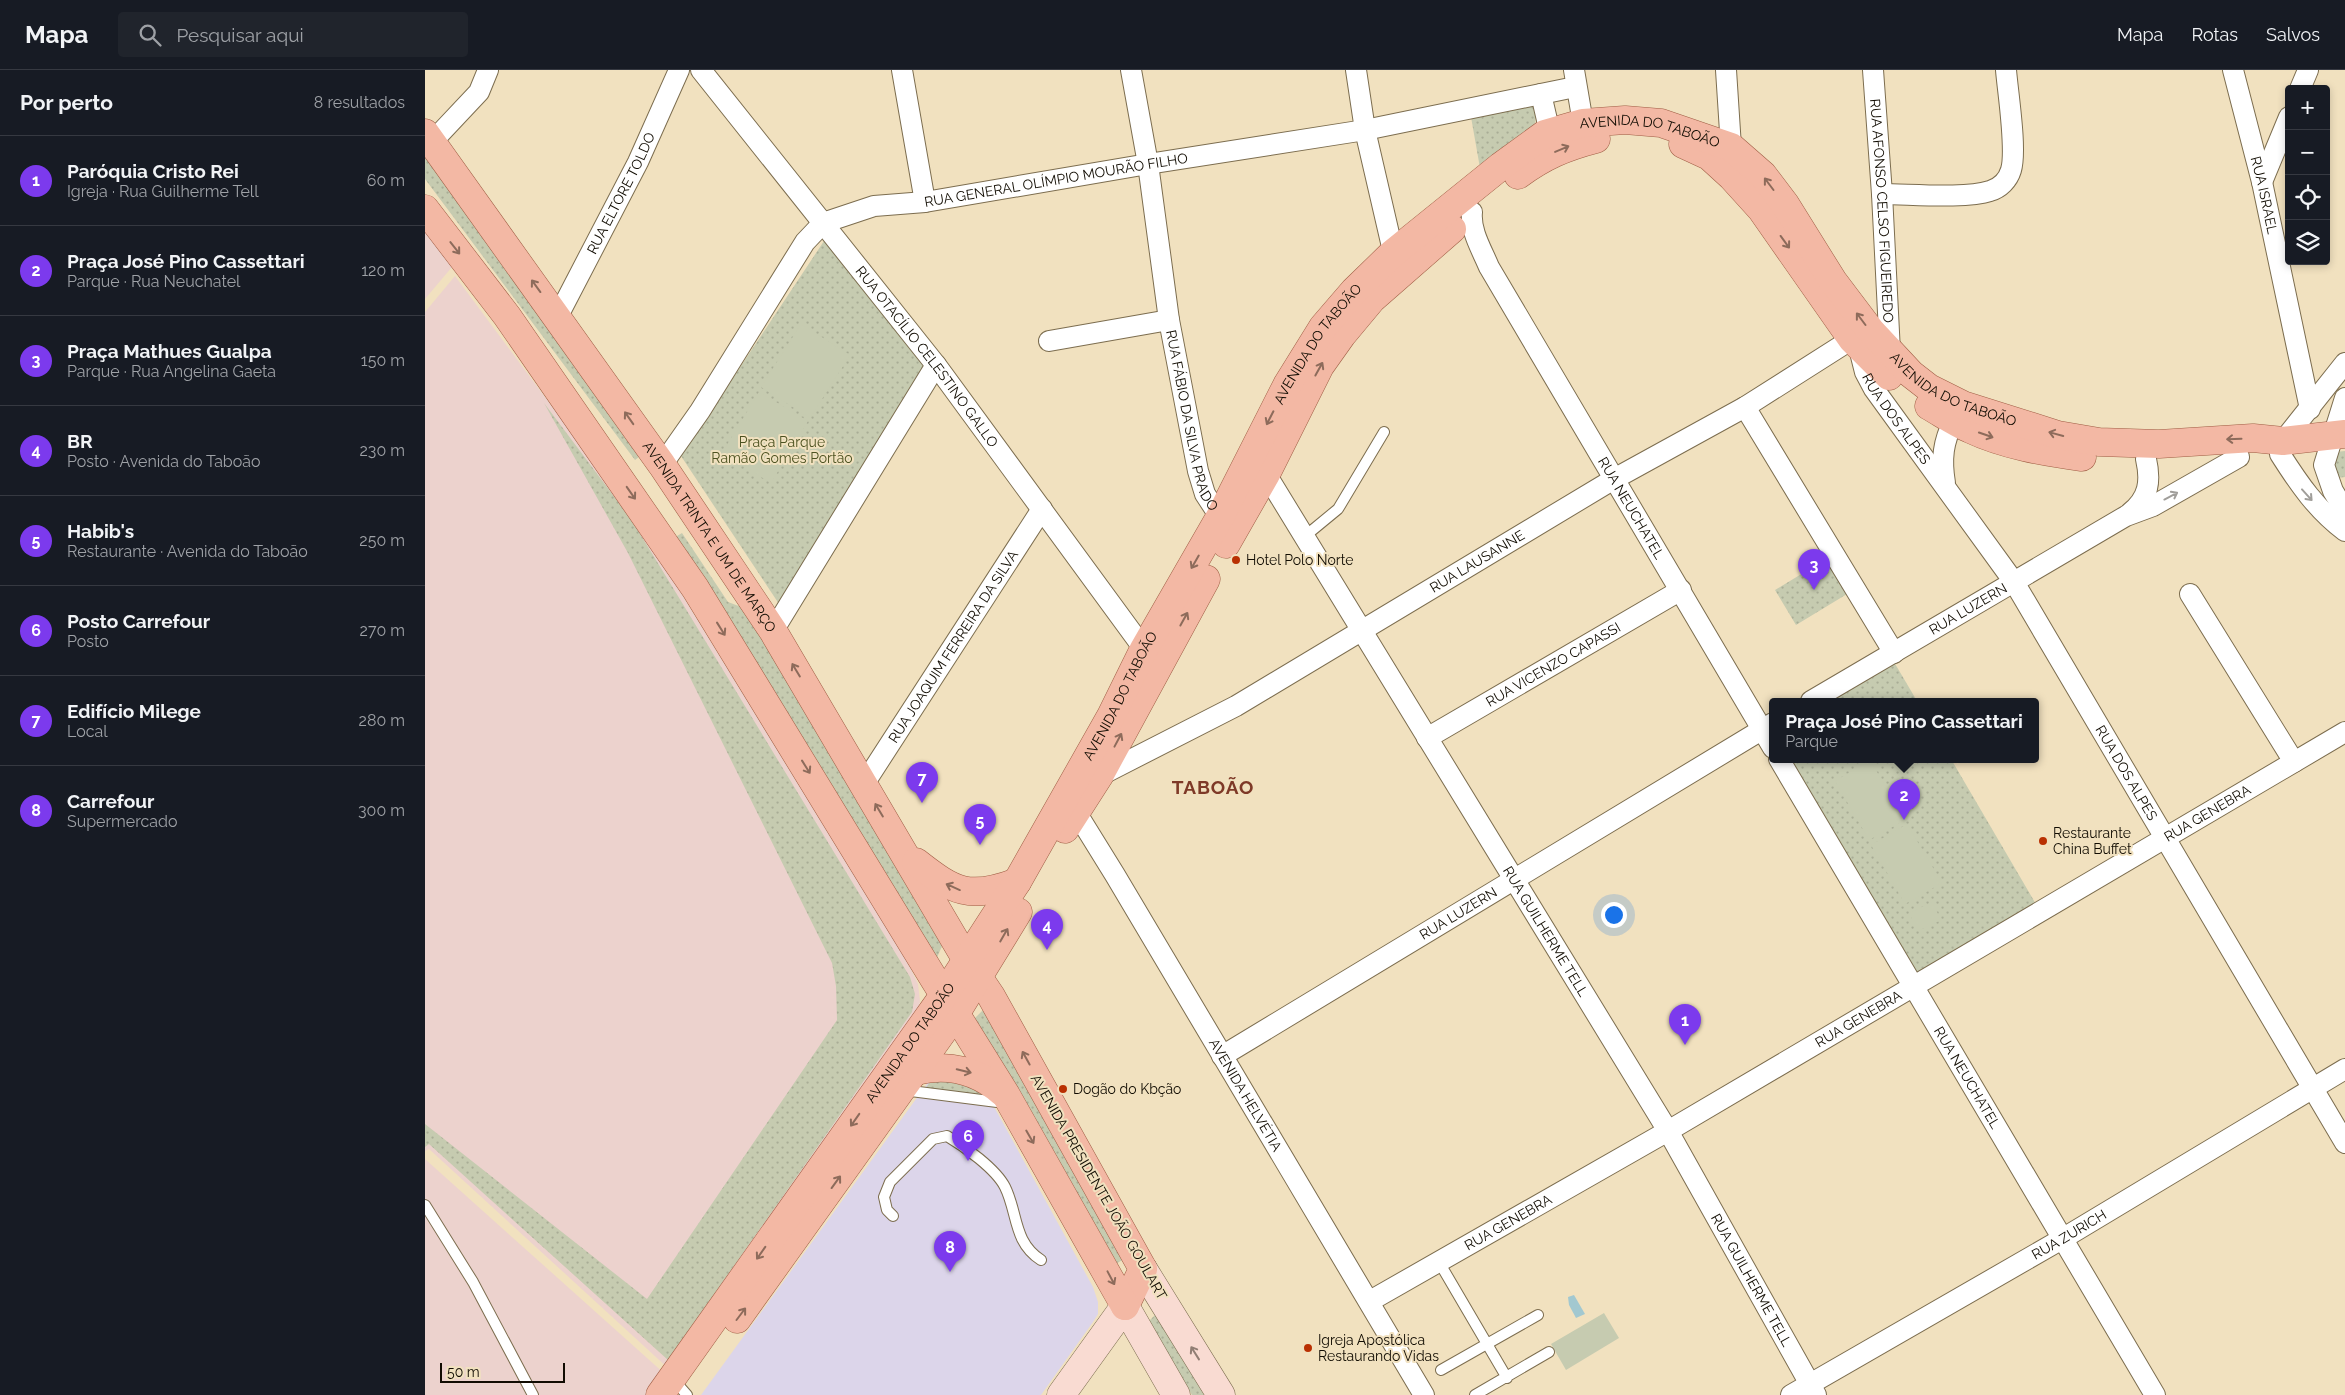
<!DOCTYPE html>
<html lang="pt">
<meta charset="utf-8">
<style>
body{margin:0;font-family:Raleway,sans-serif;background:#20242c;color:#f1f3f6}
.controls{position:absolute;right:15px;top:15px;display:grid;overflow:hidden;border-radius:5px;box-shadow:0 2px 8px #0003}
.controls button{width:45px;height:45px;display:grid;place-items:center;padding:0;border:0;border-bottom:1px solid #363941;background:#171b24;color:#f1f3f6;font:25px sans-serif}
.scale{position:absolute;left:15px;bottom:12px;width:125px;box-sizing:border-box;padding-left:5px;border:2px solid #110c02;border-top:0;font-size:14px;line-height:18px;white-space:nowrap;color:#110c02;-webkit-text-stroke:4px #f1e1bf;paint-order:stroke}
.you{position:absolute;left:1188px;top:844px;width:18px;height:18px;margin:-12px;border:4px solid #fff;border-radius:50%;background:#1a73e8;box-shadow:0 0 0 8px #1a73e833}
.badge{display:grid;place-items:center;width:32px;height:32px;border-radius:50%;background:#7c3aed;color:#fff;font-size:16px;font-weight:700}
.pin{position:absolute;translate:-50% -41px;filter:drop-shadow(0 1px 2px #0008)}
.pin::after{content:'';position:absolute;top:26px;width:18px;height:15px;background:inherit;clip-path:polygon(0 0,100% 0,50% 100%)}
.popup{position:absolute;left:1344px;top:628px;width:270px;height:65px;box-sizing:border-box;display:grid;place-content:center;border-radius:5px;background:#171b24;filter:drop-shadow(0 1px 4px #0005);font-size:16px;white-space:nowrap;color:#9ea1a6}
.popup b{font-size:19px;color:#f1f3f6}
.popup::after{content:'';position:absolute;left:50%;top:100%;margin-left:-10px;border:10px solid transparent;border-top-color:#171b24}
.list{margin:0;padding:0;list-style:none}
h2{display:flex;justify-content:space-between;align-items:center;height:65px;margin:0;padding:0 20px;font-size:21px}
h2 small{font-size:16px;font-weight:400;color:#9ea1a6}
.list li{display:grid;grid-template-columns:32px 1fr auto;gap:15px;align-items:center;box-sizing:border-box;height:90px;padding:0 20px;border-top:1px solid #363941}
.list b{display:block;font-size:19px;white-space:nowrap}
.list p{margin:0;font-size:16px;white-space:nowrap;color:#9ea1a6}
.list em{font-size:16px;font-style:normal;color:#9ea1a6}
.icon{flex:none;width:28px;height:28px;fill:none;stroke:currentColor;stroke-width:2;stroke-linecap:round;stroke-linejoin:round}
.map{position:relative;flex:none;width:1920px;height:1325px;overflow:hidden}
header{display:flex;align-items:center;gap:30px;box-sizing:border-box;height:70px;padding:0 25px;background:#171b24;border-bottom:1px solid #363941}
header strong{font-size:24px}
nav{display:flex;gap:28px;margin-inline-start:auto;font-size:18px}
.search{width:350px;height:45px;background:#20242c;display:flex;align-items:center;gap:12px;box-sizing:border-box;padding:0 18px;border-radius:5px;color:#9ea1a6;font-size:19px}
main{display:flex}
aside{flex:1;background:#171b24}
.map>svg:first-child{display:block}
</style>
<header>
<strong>Mapa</strong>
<div class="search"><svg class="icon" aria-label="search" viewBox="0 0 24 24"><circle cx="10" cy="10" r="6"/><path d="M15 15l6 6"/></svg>Pesquisar aqui</div>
<nav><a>Mapa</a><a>Rotas</a><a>Salvos</a></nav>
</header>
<main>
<aside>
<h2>Por perto<small>8 resultados</small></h2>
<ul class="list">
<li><span class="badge">1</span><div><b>Paróquia Cristo Rei</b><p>Igreja · Rua Guilherme Tell</p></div><em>60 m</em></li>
<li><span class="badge">2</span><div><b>Praça José Pino Cassettari</b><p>Parque · Rua Neuchatel</p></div><em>120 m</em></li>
<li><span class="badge">3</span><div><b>Praça Mathues Gualpa</b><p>Parque · Rua Angelina Gaeta</p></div><em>150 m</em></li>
<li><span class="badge">4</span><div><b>BR</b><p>Posto · Avenida do Taboão</p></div><em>230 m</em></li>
<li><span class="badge">5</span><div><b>Habib's</b><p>Restaurante · Avenida do Taboão</p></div><em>250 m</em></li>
<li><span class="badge">6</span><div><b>Posto Carrefour</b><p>Posto</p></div><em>270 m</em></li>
<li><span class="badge">7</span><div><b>Edifício Milege</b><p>Local</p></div><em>280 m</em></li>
<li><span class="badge">8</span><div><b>Carrefour</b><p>Supermercado</p></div><em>300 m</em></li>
</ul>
</aside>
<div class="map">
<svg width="1920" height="1325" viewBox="0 0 1920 1325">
<defs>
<pattern id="grass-dots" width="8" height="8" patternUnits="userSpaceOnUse" patternTransform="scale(1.25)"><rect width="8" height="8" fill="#c6cbb0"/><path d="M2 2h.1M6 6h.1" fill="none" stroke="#a9ad96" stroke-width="1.8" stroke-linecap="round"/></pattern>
</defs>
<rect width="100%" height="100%" fill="#f1e1bf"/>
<!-- commercial -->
<path fill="#dcd5ea" d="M538,1003L567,1033L668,1217L673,1232V1244L668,1252L616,1325H276L507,1007Z"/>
<!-- industrial -->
<path fill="#ecd2cd" d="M0,161L27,197L0,229Z
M30,206L210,448L483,893L493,914L495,931L493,942L244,1299L4,1079L0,1081V242Z
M0,1089L241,1305L227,1325H0Z"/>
<!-- grass -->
<path fill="url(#grass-dots)" d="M1112,35L1110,55L1055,98L1046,47Z
M0,83L222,381L210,390L0,109Z
M401,168L501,299L356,537L256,386Z
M119,333L206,449L485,907L490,924L487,942L243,1290L4,1074L0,1077V1054L222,1229L412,950L411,916L407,893L203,483Z
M1920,381V407L1911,408L1907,396L1910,382Z
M257,463L303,532L319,538L517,876L511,890L247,469Z
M1406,486L1427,521L1371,555L1350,520Z
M1469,592L1492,631H1402Z
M1362,689H1526L1612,836L1489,907Z
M560,938L707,1185L692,1193L548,950Z
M509,1007L551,1016L560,1028L499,1020Z
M732,1243L780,1325H767L723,1252Z"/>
<!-- pitch -->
<path fill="#c6cbb0" d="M376,254L425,285L385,348L336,317Z
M334,322L383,351L346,413L297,383Z
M1445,690L1480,750L1444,770L1410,711Z
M1482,754L1517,813L1480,834L1446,775Z
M1507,832L1516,850L1493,861L1484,843Z
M1179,1243L1194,1268L1141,1300L1126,1274Z"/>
<!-- water -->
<path fill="#a2c8d0" d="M1149,1225L1160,1244L1151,1248L1144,1235L1143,1227Z"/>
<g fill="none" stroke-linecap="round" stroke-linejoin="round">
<defs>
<path id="lane" d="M879,467L913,439L959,362
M478,1020L580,1033
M0,1135L48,1212L108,1325
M468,1146L462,1140L459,1127L465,1112L508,1069L522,1066C539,1076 571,1099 580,1117C593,1143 588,1172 616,1190
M1014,1192L1082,1308
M1016,1300L1113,1245
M248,1309L262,1325
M1050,1325L1124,1282"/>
<g id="street">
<path id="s1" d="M276,0L511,295L719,579"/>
<path d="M477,0L500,132"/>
<path id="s2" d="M706,0L723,94L744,250L773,401L780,424L795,447"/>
<path d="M931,0L940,60L971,194"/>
<path d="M1149,0L1158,53"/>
<path d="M1301,0L1306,77"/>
<path id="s3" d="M1448,0L1457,124L1465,282"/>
<path id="s4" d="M1808,0L1837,112L1885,339"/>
<path d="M1875,19L1883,0"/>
<path d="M1116,24L1125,63"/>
<path d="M7,72L54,22L63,0"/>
<path d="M1837,112L1864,47"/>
<path d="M1457,124C1485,124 1541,129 1565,121C1575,118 1583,110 1586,100C1592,80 1583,24 1581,0"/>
<path id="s5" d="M1047,142C1045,161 1057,180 1064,197L1348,678"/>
<path id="s6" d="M133,246L213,92L254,0"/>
<path d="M624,271L744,250"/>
<path id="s7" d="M1434,278L1440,302L1449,319L1589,512L1920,1073"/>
<path d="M1920,293L1858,371L1855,384C1874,414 1892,440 1920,461"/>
<path d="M1920,328L1899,395L1908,421L1920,441"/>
<path d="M1320,337L1469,583"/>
<path id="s8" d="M237,395L275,341L380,172L398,153L449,136L500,132L723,94L940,60L1150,17"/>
<path id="s9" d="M841,404L1243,1061L1391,1325"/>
<path d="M1520,413C1516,389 1518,372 1529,350"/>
<path d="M1705,443C1724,428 1726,411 1721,389"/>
<path d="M1765,524L1869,692"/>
<path d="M348,561L511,295"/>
<path id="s10" d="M1386,631L1701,446L1728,436L1814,387"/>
<path id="s11" d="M1002,668L1256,520"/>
<path id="s12" d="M1354,689L1730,1325"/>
<path id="s13" d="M674,706L811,636L1189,409L1320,337L1427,269"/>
<path id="s14" d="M439,714L617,439"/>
<path id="s15" d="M641,735L651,742L690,805L999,1325"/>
<path id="s16" d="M797,986L1348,653"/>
<path id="s17" d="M945,1231L1243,1061L1920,662"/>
<path id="s18" d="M1366,1325L1637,1169L1920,999"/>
</g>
<path id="secondary" d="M718,1199L796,1325
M636,1325L700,1236L751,1325"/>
<g id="primary">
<path id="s19" d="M0,63L237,395L348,561L541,889L566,926L718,1199L700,1236"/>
<path d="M1258,74L1284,86L1307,107L1336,139L1427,269L1464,306"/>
<path d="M1093,105C1119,86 1140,77 1171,69"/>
<path d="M0,139L82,246L270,518L509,909L581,1025L700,1236"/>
<path d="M1504,336C1518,344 1531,353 1545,359C1579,375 1619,382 1657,387"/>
<path d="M801,474L841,404L895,296L917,265L947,229L1027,159"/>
<path d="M640,759L674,706L781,509"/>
<path d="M491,792C529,822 544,830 592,812"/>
<path d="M491,1001C523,993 553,1001 577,1022"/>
<path d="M312,1249L531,943L593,842"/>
<path id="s20" d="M235,1325L519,925L592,812L686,646L719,579L795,447L862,315L898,257L929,221L967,184L1076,96L1120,64L1158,53L1200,50L1236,53L1306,77L1338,105L1360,134L1408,211L1445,260L1486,304L1504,318L1538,335L1633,365L1674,372L1734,374L1828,368L1858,371L1920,364"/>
</g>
</defs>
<!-- lane casing -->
<use href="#lane" stroke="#7c6d4f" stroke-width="12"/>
<!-- street casing -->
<use href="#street" stroke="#7c6d4f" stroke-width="22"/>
<!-- secondary casing -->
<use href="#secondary" stroke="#7c6d4f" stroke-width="29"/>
<!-- primary casing -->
<use href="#primary" stroke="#9f5d44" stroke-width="29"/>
<!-- lane -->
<use href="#lane" stroke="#fff" stroke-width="10"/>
<!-- street -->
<use href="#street" stroke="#fff" stroke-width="20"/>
<!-- secondary -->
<use href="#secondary" stroke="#f9dbd2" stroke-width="28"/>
<!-- primary -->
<use href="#primary" stroke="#f3b8a4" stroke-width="28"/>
</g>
<!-- one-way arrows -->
<defs><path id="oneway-shaft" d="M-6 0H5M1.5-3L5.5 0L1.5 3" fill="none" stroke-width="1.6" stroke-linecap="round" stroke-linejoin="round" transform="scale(1.25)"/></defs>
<g stroke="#8d6b5b">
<use href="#oneway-shaft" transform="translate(1137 79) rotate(-23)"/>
<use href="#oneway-shaft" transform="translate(1344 114) rotate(-127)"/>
<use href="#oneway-shaft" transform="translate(1360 172) rotate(54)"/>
<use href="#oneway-shaft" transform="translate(30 178) rotate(52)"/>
<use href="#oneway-shaft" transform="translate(111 216) rotate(-126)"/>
<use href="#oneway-shaft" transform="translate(1436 249) rotate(-127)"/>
<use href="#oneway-shaft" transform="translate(894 299) rotate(-61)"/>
<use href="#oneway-shaft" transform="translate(204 348) rotate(-125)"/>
<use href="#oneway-shaft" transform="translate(845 348) rotate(117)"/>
<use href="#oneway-shaft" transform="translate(1631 364) rotate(-165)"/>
<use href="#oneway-shaft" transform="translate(1561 365) rotate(19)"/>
<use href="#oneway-shaft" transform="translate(1809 369) rotate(178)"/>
<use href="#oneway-shaft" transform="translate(206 423) rotate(55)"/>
<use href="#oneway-shaft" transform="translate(770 492) rotate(120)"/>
<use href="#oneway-shaft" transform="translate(759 549) rotate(-61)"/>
<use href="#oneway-shaft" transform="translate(296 559) rotate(58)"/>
<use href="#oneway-shaft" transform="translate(371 600) rotate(-121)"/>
<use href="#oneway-shaft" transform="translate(693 670) rotate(-62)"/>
<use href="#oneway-shaft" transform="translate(381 697) rotate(58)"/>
<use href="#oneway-shaft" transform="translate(454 740) rotate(-121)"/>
<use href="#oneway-shaft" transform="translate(528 817) rotate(-156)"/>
<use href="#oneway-shaft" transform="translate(579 865) rotate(-60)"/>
<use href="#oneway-shaft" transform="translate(601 988) rotate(-119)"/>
<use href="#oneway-shaft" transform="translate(539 1001) rotate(14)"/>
<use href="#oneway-shaft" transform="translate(430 1050) rotate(125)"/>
<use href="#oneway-shaft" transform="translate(605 1067) rotate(60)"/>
<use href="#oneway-shaft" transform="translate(411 1112) rotate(-54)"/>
<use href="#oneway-shaft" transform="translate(336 1183) rotate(125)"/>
<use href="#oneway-shaft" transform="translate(686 1208) rotate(62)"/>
<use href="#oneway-shaft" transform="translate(316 1244) rotate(-53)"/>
</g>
<g stroke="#a09e9a">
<use href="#oneway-shaft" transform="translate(1882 425) rotate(48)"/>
<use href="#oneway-shaft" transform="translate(1746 426) rotate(-28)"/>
</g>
<use stroke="#917e74" href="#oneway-shaft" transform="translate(770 1283) rotate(-122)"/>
<!-- markers -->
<g fill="#b93002" stroke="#f1e1bf" stroke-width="2">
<circle cx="811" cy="490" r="5"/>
<circle cx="1618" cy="771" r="5"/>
<circle cx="638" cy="1019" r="5"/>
<circle cx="883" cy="1278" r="5"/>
</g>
<g text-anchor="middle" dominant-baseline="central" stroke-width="4" stroke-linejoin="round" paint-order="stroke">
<!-- street labels -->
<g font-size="14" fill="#110c02" stroke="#f1e1bf">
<text stroke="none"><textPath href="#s20" startOffset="1662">AVENIDA DO TABOÃO</textPath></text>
<text stroke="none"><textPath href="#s8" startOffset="529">RUA GENERAL OLÍMPIO MOURÃO FILHO</textPath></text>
<text stroke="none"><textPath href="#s6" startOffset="138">RUA ELTORE TOLDO</textPath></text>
<text stroke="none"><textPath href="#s4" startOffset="129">RUA ISRAEL</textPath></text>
<text stroke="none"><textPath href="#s3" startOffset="141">RUA AFONSO CELSO FIGUEIREDO</textPath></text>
<text stroke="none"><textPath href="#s20" startOffset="1242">AVENIDA DO TABOÃO</textPath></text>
<text stroke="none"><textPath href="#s1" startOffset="365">RUA OTACÍLIO CELESTINO GALLO</textPath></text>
<text stroke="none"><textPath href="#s20" startOffset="2082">AVENIDA DO TABOÃO</textPath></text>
<text stroke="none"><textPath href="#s7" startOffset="81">RUA DOS ALPES</textPath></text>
<text stroke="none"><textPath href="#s2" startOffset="356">RUA FÁBIO DA SILVA PRADO</textPath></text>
<text stroke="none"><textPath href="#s5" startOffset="338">RUA NEUCHATEL</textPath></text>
<text stroke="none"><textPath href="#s19" startOffset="494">AVENIDA TRINTA E UM DE MARÇO</textPath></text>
<text stroke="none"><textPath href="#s13" startOffset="435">RUA LAUSANNE</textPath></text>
<text stroke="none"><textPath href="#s10" startOffset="182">RUA LUZERN</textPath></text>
<text stroke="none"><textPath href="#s14" startOffset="164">RUA JOAQUIM FERREIRA DA SILVA</textPath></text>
<text stroke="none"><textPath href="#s11" startOffset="146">RUA VICENZO CAPASSI</textPath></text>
<text stroke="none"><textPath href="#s20" startOffset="838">AVENIDA DO TABOÃO</textPath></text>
<text stroke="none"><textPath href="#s7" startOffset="504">RUA DOS ALPES</textPath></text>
<text stroke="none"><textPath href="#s17" startOffset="969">RUA GENEBRA</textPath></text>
<text stroke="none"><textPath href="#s16" startOffset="276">RUA LUZERN</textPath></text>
<text stroke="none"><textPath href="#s9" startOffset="536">RUA GUILHERME TELL</textPath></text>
<text stroke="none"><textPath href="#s17" startOffset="564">RUA GENEBRA</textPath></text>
<text stroke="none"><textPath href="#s20" startOffset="432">AVENIDA DO TABOÃO</textPath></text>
<text stroke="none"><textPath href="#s12" startOffset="370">RUA NEUCHATEL</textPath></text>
<text stroke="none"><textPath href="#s15" startOffset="342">AVENIDA HELVÉTIA</textPath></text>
<text transform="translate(674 1117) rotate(60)">AVENIDA PRESIDENTE JOÃO GOULART</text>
<text stroke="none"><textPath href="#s17" startOffset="159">RUA GENEBRA</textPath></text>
<text stroke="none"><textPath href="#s18" startOffset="321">RUA ZURICH</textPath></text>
<text stroke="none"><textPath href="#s9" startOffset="941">RUA GUILHERME TELL</textPath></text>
</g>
<!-- park labels -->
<g font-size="14" fill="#4d5221" stroke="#f1e1bf">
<text x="357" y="372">Praça Parque<tspan x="357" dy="16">Ramão Gomes Portão</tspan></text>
</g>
<!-- poi labels -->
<g font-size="14" fill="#110c02" stroke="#f1e1bf" text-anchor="start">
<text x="821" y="490">Hotel Polo Norte</text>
<text x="1628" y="763">Restaurante<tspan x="1628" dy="16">China Buffet</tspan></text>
<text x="648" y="1019">Dogão do Kbção</text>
<text x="893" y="1270">Igreja Apostólica<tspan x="893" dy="16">Restaurando Vidas</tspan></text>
</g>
<!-- district labels -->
<g font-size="19" font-weight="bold" letter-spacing="1" fill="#7e3927" stroke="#f1e1bf">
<text x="788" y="717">TABOÃO</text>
</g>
</g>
</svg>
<div class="controls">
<button>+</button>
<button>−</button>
<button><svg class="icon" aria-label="locate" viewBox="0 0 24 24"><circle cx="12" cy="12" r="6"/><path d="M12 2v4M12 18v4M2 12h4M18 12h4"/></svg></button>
<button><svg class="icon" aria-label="layers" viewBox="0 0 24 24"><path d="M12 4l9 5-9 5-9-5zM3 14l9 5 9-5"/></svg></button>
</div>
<div class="scale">50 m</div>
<div class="you"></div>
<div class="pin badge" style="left:1260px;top:975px">1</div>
<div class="pin badge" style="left:1479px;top:750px">2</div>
<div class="popup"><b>Praça José Pino Cassettari</b>Parque</div>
<div class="pin badge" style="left:1389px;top:520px">3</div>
<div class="pin badge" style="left:622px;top:880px">4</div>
<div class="pin badge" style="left:555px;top:775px">5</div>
<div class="pin badge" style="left:543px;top:1091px">6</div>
<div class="pin badge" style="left:497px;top:733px">7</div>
<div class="pin badge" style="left:525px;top:1202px">8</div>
</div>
</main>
